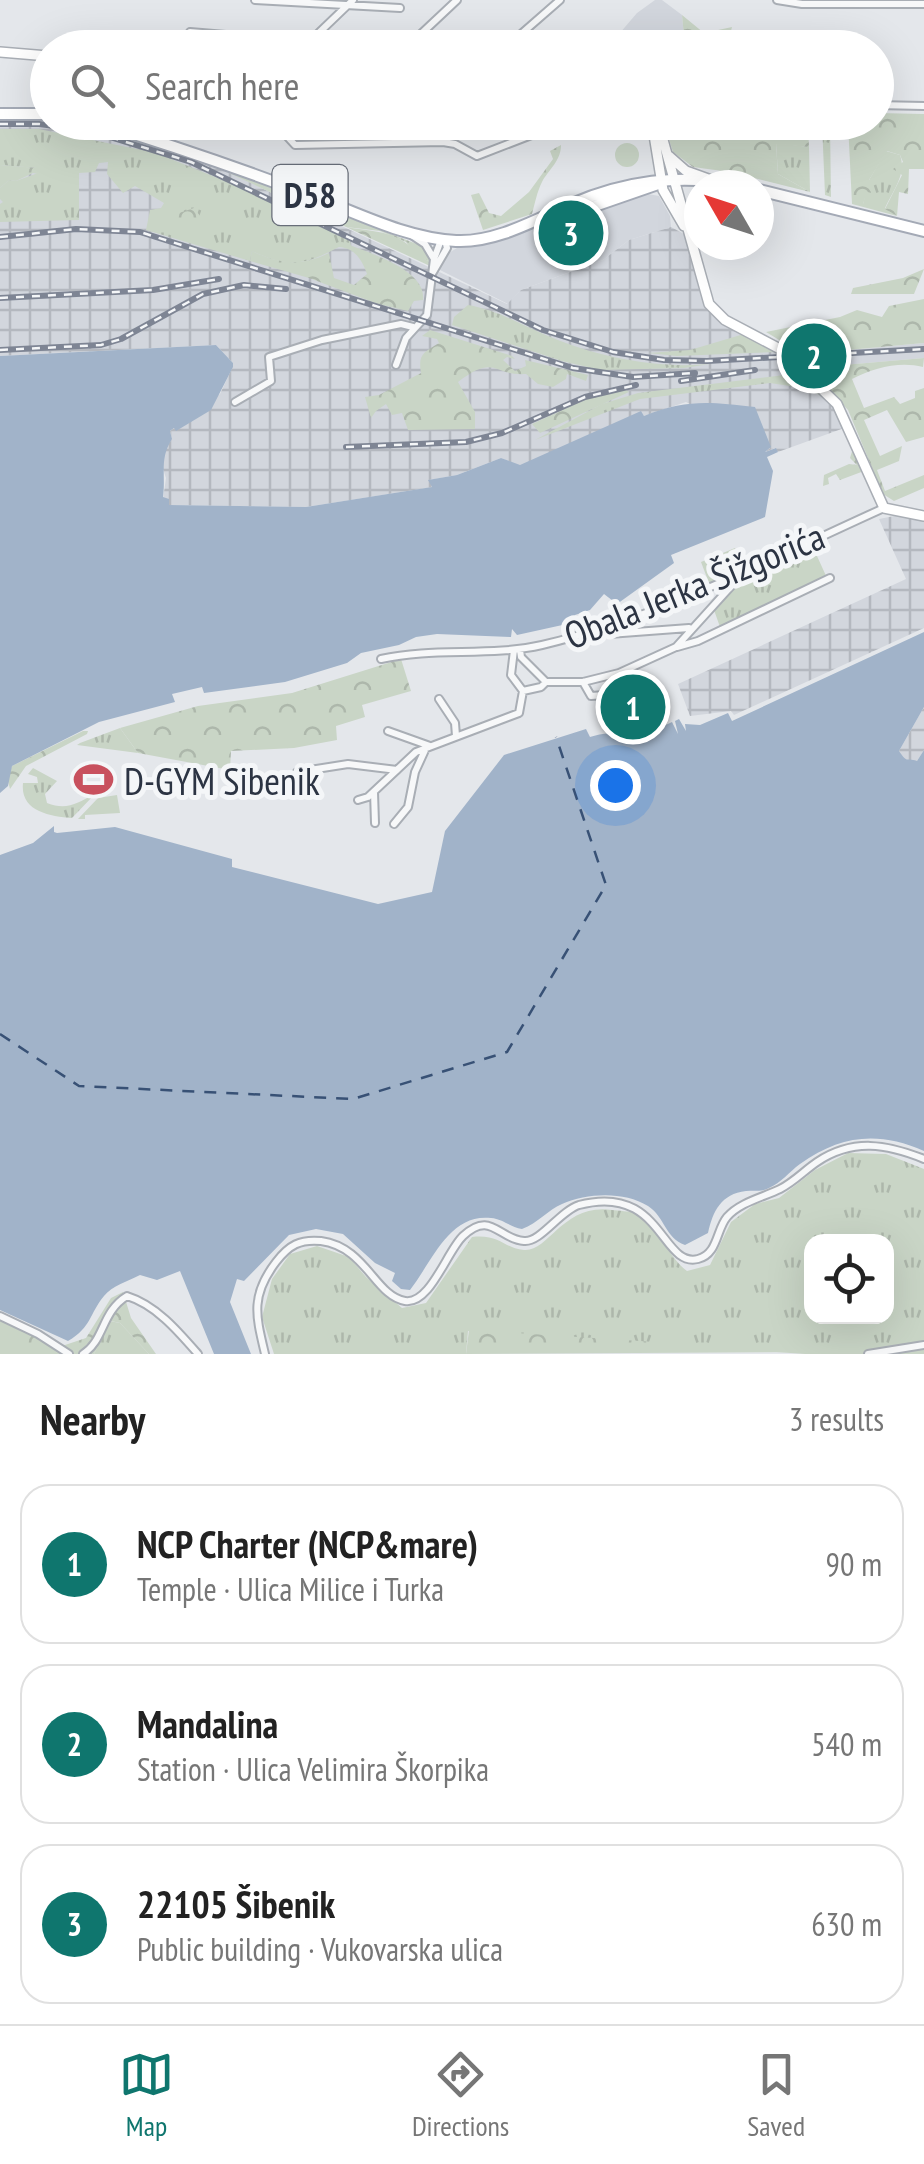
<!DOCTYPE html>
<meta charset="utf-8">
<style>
body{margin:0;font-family:"PT Sans Narrow",sans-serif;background:#f6f6f6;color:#222}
.controls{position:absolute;right:30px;bottom:30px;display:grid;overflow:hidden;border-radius:20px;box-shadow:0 10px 40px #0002}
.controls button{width:90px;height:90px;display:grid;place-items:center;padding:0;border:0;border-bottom:2px solid #e0e0e0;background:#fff;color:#222;font:50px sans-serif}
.compass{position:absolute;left:684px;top:170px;width:90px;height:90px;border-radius:50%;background:#fff;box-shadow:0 10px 40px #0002;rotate:309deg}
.you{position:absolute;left:615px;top:785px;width:35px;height:35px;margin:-25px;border:8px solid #fff;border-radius:50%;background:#1a73e8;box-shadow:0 0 0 15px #1a73e833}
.badge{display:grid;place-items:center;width:65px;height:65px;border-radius:50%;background:#0f766e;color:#fff;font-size:32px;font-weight:700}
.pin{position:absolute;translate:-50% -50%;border:5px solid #fff;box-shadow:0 2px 10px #0006}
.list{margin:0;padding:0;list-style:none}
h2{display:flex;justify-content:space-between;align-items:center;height:130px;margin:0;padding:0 40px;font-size:42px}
h2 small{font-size:32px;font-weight:400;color:#767676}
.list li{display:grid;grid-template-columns:65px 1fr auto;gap:30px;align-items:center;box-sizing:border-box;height:160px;margin:0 20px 20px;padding:0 20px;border:2px solid #e0e0e0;border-radius:30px}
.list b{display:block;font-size:38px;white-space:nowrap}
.list p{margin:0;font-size:32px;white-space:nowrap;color:#767676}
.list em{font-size:32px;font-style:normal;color:#767676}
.icon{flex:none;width:55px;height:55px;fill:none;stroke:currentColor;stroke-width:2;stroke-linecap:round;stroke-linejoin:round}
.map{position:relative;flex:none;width:924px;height:1354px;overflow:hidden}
.search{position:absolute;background:#fff;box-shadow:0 10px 40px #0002;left:30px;right:30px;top:30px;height:110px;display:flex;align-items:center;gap:25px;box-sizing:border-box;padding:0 35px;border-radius:55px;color:#767676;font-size:38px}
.sheet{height:670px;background:#fff}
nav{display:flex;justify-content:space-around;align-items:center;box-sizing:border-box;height:140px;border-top:2px solid #e0e0e0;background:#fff;font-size:28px;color:#767676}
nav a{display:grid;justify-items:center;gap:5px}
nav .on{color:#0f766e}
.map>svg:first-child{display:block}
</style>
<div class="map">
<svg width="924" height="1354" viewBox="0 0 924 1354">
<defs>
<pattern id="industrial-grid" width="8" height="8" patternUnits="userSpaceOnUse" patternTransform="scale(2.5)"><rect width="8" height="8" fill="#d2d6dd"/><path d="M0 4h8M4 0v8" fill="none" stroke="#b4b8bf"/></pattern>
<pattern id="grass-tufts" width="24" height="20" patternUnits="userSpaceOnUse" patternTransform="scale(2.5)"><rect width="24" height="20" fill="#c9d5c6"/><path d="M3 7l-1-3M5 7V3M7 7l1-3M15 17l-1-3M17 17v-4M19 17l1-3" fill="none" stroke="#adb7ab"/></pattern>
<pattern id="forest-crowns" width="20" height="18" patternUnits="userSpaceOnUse" patternTransform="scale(2.5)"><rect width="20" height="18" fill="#c9d5c6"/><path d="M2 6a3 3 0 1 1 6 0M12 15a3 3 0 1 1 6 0" fill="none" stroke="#adb7ab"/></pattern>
</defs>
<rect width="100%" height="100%" fill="#e4e7eb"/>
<!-- built -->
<path fill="#d2d6dd" d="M655,0H662L682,15L685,47L607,48L637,13Z
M648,194L659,196L670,216L671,227L629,240L603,260L521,290L508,304L438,269L447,254L457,248L474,246Z
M814,335H826L848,350L924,343V358L810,368L801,373L780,354L797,353V340Z"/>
<!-- industrial -->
<path fill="url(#industrial-grid)" d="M36,118L47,119L48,122L70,123L142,141L232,174L507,304L521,290L603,260L629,240L671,227L684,234L700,293L712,314L780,354L833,404L847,427L778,452L775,448L765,452L770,448L686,402L644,416L641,412L520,466L501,458L457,475L429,480L433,487L306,507L169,505L163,499L166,478L162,466L165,449L172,439L170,431L220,394L233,366V363L216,345L0,356V120Z
M904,514L924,519V628L734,715L731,711L690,716L678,684L906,579L879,519Z
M924,707V750L917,761L909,762L901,757L899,751Z"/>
<!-- grass -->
<path fill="url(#grass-tufts)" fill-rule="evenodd" d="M822,123H830L831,197L825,195Z
M0,129H39L156,153L235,185L350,241L351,246L339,243V247C303,266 289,268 252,251L250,261L146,230L150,210L161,208L164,203L135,186L123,193L107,174L108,162L99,163L95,172L79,173V220L0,222V204L3,202L0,199V188L9,180L16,181L38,173L37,168L0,165Z
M776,143L809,147L810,192L778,174Z
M886,151L900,155C907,174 893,191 885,208L897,216L852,204H863L869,180Z
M207,163L422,246L427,250L430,262L415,254L406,242L380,231L346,227Z
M468,305C498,310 521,325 548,336C597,357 657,369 710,364L684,368L600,370L562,361L452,325L454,317Z
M801,373L825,395L823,398L805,385L803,388L770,383L640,399L535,440L602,404L638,393Z
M812,545L827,578L720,627L714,610L735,587L760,577Z
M120,728L138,753L77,745L80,743Z
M33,768L57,781L45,794L47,803C67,811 77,803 95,794L72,818C49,816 20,811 23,783H38L37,777L28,774Z
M117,795L120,813L85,815V819H78L98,798Z
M848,1153L886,1154L924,1169V1354H805L468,1331L466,1354H274L262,1317L272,1279L290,1254L317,1246L349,1257L366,1277L402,1308L426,1303L472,1237C500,1234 503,1248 524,1250C549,1252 563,1203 612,1210C619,1211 629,1211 635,1213C658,1224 667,1256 687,1271L710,1265L731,1222L755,1204L779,1198L815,1170ZM812,1242H886V1316H812Z
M110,1321L120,1323L149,1354H94Z"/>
<!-- forest -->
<path fill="url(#forest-crowns)" d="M682,15L704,33L732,27L727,47H685Z
M877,113L924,114V169H909L908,194L899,192L897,216L885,209L902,175L893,169L903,162L900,155L887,151L869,180L872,193L867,192L863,204H852L848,123L876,122Z
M664,123H808L809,147L776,144L778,174L810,192L730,172L693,167L673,152Z
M561,145C561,161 549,169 542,182C537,192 535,203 532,214L483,230L471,195L479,193L489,213L501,216L529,192L553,159L550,151Z
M0,165L38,168V174L33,173L16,181L9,180L0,188Z
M194,208L210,229L207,232L191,225L184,229L169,220L176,214Z
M346,227C366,231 386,230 403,241C413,247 419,256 430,262V266Z
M342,242C366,252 427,269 423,300L414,301L408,311L378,304L309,278L250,261L252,251C280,264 300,267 329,253L334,278L354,285L367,274C362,260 355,248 339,247L338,243Z
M924,269L914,294H851L853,288L903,278Z
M924,299V343L848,350C832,334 818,332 797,340L794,349L766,332L840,317L857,310L882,317L889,306Z
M430,330L512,356L515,359L507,357L503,360L515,371L526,366L525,360L588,375L586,381L567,374L566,379L553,387L538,384L526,374C492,376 496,353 458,382L475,412V429L408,430L402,413L392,415L386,404L376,411L371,418L365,397L379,395L421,373C418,354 423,353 439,343L437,339L422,336Z
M744,334L777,352L677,356L648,353L690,350Z
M924,358L923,367C899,361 874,368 852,379L864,408L894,397L900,404L915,398V391L924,388V437L906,442L887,410L864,420L880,456L902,446L899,461L877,470L885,491L924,475V488L894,501L883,494L848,410L809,368Z
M625,389L629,392L540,433L532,424L593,396Z
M854,445L864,471L840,480L836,474L828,478L829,484L823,486L824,475L849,464L857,465L850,458Z
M401,659L411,691L362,705L365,717L336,726L337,740L294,748L231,751L230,770L138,753L120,728L198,706L292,693Z
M83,731H88L87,734L26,766L10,789L7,777L12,766Z
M123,1292L131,1318L156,1354H149L120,1323L111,1321L94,1354H0V1312L62,1346L86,1338L111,1298Z
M469,1330L810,1352L466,1354Z"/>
<!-- garden -->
<path fill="#c9d5c6" d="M615 155a12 12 0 1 1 24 0a12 12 0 1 1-24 0Z
M735,548L743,569L709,583L701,562Z"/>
<!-- water -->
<path fill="#a1b3c9" d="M216,345L233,363V367L211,410L176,431L174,428L170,431L172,439C159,459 166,475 163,497L169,499V505L306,507L432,487L428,480L457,475L501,458L520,465L641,411L644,416C687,399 709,402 755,407L771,447L765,452L776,448L778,452L767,457L773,471L765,517L671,555L674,563L617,604L604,594L590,610L575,615L576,622L517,635L512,629L511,637L437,634L416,637L399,645L361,653L347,663L285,682L204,693L202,687L172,694L175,702L99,722L12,766L8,786L0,793V356Z
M924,632V707L899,751C908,764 905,757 917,761L924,750V1151C878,1131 841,1135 800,1164C789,1172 781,1183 769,1188C762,1192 754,1190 746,1191C721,1194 713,1211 708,1233L685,1245C665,1238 665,1217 648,1206C624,1191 587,1193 562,1204C548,1210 538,1223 522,1229C510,1227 503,1219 491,1218C449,1213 432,1262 410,1290L401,1289L392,1281L395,1273L375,1263L343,1234L316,1229L289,1235L244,1281L237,1279L230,1302L251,1354H214L180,1271L157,1280L140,1275C128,1281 112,1286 104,1296C89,1314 92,1327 68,1341L0,1310V855L33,843L54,826V832L57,833L115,827L232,859V867L378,904L432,892L445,831L504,755L586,729L590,737C614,729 651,734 672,722L678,734L675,721L679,719L686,731L685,724L700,725L728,713L732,721Z"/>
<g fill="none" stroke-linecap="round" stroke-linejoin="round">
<!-- ferry -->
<path stroke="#385175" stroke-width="2.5" stroke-dasharray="12 10" stroke-linecap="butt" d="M0,1034L79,1086L353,1099L507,1052L606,885L556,737"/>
<defs>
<path id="street" d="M255,0L400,8
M777,0L802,4H924
M190,32L310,42L390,44
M303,48L353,0
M406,48L457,0
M505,48L560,0
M876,105L924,106
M274,122L295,145L443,142L455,144L477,156L534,134
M413,236L425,244L434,259
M433,272L447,248L445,240
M396,365L406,338L427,315L434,259L441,240
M235,402L271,381L269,357L322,340L401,324L413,327
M605,627L609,634L689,628
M677,647L698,641L830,578
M520,650L521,657L546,682
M381,659C434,647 489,657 542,645C661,617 773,558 884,508
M583,682L591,696L619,694V673L676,647L743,573
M523,691L541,687L546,682H583L619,673
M439,699L455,723L456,736
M388,731L430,746
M297,772L348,764L397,770
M374,792L375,823
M358,800L368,797L416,752L519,713L523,691L511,675L514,650
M394,824L408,807L415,772L426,748
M0,1316L38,1334L69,1354
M83,1354C105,1340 101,1312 127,1296C156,1305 178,1331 198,1354
M265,1354C256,1316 250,1296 276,1262C289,1245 300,1239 321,1241C366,1247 375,1296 405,1301C430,1305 447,1251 463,1236C491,1210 498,1239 524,1241C540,1243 560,1211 579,1205C662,1183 661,1268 698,1259C718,1254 716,1230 727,1217C740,1202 764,1197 780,1189C794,1182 805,1170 817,1162C853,1138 887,1144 924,1159
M868,1354L924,1345"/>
<path id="secondary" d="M0,52L48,56
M646,122L654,135L663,190L684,226
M658,122L709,304L725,320L780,349L837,404L884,508L924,516
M669,156L686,171L711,180"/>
<path id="primary" d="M0,114H48
M95,122C165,143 235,167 304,193C354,211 403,238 456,241C496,243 537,219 572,204C623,182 680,173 735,185
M759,190L924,231
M544,218H560L661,183"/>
</defs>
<!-- street casing -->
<use href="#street" stroke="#a9aeb5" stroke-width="10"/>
<!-- secondary casing -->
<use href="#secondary" stroke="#a9aeb5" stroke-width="12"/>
<!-- primary casing -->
<use href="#primary" stroke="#a4aab6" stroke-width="14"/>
<!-- street -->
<use href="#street" stroke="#f7f8f9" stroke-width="6"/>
<!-- secondary -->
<use href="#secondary" stroke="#fff" stroke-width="9"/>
<!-- primary -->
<use href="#primary" stroke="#fff" stroke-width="10"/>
<defs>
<path id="rail" d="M0,124H39L87,130L191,162L543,330L613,352L664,360L707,361L924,349
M0,237L76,229L140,232L573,368L633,377L695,373
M0,298L153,290L219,279
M0,350L101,345L121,339L203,294L244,285L286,289
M681,381L755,370
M346,447L466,442L502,433L585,397L636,385"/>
</defs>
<!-- rail casing -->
<use href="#rail" stroke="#7e8594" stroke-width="6"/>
<!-- rail -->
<use href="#rail" stroke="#f4f6f8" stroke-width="2.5" stroke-dasharray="8" stroke-linecap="butt"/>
</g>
<!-- icons -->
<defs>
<symbol id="stadium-bare" viewBox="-9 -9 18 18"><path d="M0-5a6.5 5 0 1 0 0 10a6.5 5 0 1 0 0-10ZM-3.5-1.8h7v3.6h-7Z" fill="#c8515e" stroke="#f4f6f8" stroke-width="2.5" paint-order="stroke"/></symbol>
</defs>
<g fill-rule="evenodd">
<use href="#stadium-bare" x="66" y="752" width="55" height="55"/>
</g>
<g text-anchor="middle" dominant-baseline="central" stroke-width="10" stroke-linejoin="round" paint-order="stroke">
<!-- shield labels -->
<rect fill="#f4f6f8" stroke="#686e79" stroke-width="2.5" x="272.5" y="165" width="75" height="60" rx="8"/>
<g font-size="35" font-weight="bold" fill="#2c3443">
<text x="310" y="195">D58</text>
</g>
<!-- street labels -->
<g font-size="38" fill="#2c3443" stroke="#f4f6f8">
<text transform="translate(694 585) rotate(-22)">Obala Jerka Šižgorića</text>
</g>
<!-- poi labels -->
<g font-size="38" fill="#2c3443" stroke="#f4f6f8" text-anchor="start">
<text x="124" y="780">D-GYM Sibenik</text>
</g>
</g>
</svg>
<div class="controls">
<button><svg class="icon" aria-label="locate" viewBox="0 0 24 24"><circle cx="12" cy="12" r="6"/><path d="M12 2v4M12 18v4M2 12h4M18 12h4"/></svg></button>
</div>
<svg class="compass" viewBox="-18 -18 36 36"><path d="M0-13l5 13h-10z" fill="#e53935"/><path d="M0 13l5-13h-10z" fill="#767676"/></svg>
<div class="you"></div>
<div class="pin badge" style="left:633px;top:707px">1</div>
<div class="pin badge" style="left:814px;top:356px">2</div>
<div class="pin badge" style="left:571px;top:233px">3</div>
<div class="search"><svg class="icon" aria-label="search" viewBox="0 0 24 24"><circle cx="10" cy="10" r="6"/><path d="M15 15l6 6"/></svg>Search here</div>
</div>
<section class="sheet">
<h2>Nearby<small>3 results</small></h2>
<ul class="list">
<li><span class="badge">1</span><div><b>NCP Charter (NCP&amp;mare)</b><p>Temple · Ulica Milice i Turka</p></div><em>90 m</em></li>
<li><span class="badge">2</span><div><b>Mandalina</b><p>Station · Ulica Velimira Škorpika</p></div><em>540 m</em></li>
<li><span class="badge">3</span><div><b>22105 Šibenik</b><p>Public building · Vukovarska ulica</p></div><em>630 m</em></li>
</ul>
</section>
<nav>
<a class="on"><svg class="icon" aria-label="map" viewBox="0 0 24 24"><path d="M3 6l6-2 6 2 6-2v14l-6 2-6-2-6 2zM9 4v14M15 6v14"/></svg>Map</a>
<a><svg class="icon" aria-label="directions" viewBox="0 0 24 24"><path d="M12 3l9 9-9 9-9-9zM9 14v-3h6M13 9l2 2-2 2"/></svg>Directions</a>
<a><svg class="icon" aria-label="saved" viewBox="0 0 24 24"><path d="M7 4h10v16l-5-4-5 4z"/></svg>Saved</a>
</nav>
